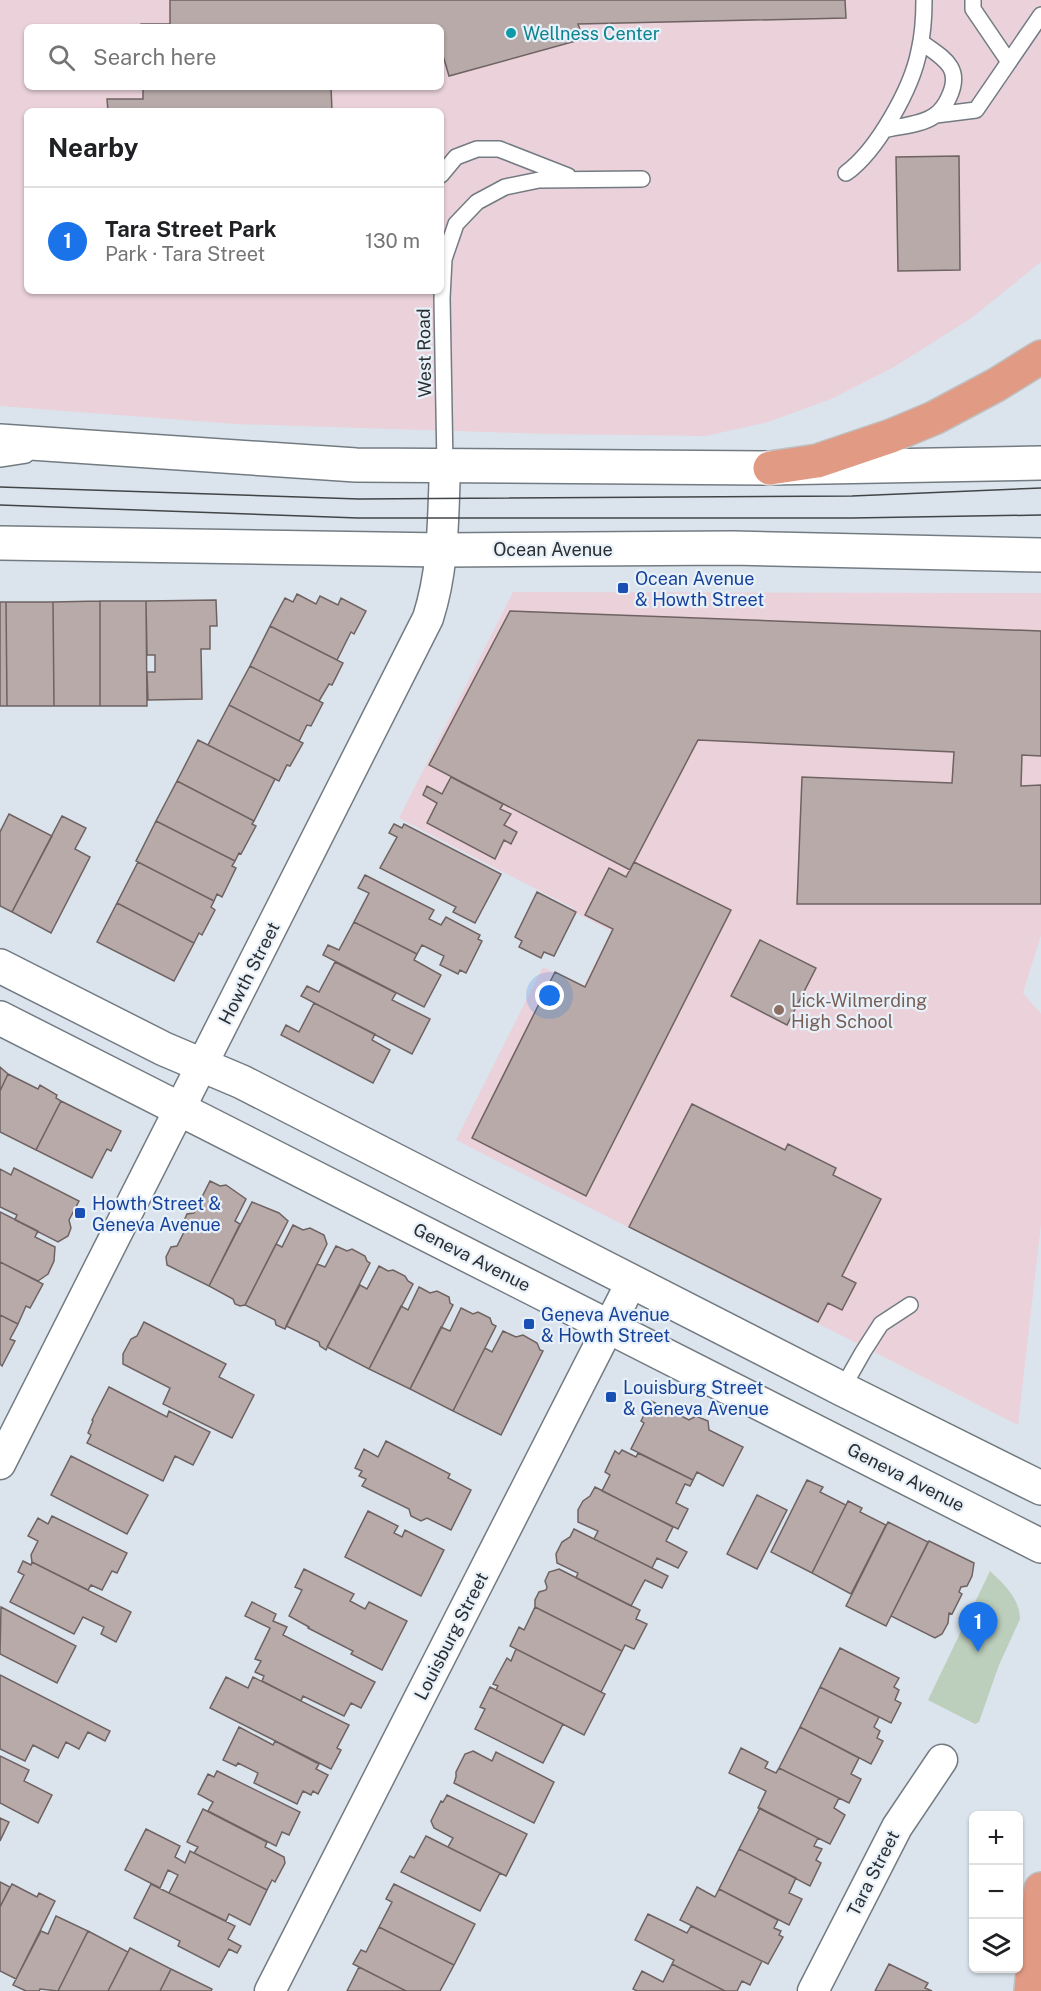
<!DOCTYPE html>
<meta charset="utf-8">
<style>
body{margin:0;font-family:"Public Sans",sans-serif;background:#f6f6f6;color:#202124}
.controls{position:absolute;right:18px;bottom:18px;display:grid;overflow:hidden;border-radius:9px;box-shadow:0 2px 4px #0004}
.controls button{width:54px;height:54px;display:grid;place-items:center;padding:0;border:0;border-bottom:2px solid #e0e0e0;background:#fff;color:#202124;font:30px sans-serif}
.you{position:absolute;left:550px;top:996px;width:21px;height:21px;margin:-15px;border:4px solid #fff;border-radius:50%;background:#1a73e8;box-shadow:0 0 0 9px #1a73e833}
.badge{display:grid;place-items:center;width:39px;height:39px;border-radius:50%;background:#1a73e8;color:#fff;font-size:20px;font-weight:700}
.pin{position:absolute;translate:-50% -50px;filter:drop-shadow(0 2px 3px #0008)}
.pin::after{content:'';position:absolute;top:32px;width:21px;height:18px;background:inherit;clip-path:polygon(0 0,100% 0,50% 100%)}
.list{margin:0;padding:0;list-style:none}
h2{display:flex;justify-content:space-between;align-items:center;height:78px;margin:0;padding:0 24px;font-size:26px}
h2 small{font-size:20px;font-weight:400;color:#757577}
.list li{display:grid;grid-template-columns:39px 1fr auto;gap:18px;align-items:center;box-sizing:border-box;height:108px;padding:0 24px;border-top:2px solid #e0e0e0}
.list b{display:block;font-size:22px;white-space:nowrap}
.list p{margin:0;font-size:20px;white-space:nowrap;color:#757577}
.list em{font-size:20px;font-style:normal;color:#757577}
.icon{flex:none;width:33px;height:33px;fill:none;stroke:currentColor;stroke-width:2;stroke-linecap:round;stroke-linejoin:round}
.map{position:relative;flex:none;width:1041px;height:1991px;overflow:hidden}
.search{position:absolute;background:#fff;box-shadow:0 2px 4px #0004;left:24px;top:24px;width:420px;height:66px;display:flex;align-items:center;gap:15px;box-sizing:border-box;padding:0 21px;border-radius:9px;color:#757577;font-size:22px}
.panel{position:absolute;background:#fff;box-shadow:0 2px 4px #0004;left:24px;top:108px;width:420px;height:186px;border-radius:9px}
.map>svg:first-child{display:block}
</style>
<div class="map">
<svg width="1041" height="1991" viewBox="0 0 1041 1991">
<rect width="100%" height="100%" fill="#dbe4ec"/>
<!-- education -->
<path fill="#ead1da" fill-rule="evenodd" d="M0,0H1041V262L970,319L894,367L831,399L768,422L706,436L549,434L236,424L0,406ZM27,27H441V87H27ZM27,111H441V291H27Z
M513,592L1041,593V935L1023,993L1041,1014V1224L1018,1425L456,1140L543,967L583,987L611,931L572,911L573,908L399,818Z"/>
<!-- green -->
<path fill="#bccebc" d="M990,1571C1004,1584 1020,1599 1020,1619L999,1665L979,1722L975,1724L928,1700Z"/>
<!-- building -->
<path fill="#b7aaa9" stroke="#6e6362" stroke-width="1.5" d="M170,0H845L846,18L578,24L583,39L449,76L441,49V27H141V24H170Z
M143,87H331L332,111H108L107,99H143Z
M959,156L960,270L898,271L896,157Z
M297,594L316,604L320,596L338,605L341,598L366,611L354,634L351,632L337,660L270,626L285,598L293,602Z
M216,600L217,626H210V649H201L202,699L148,700L147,672H155V655H147L146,601Z
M100,601V706H54L53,602Z
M100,601H146L147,706H100Z
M0,602H6L7,706H0Z
M6,602H53L54,706H7Z
M510,611L1041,631V756L1022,755L1021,786L1041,785V904H797L802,777L952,783L954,752L698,740L630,870L429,765Z
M270,626L343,663L332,685L329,684L319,701L250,666Z
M250,666L323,703L311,726L307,725L299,741L229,705Z
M229,705L303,743L290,766L287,765L279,781L208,745Z
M198,740L275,779L254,821L177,781Z
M451,777L503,804L500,809L511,814L504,825L517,832L511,844L504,840L495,859L427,823L437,803L423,795L427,786L442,794Z
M177,781L254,821L252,824L256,826L241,854L239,853L235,861L156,821Z
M9,814L52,836L12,912L0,906V832Z
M62,816L86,828L75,849L90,857L51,933L12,912Z
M156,821L235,861L232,866L236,868L222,897L217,894L214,901L136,861Z
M394,824L402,828L404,824L501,874L475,923L453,912L456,907L380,868L397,837L389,833Z
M138,862L214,901L211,907L215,910L202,935L199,933L194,943L117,903Z
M634,862L731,910L586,1196L472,1138L555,972L585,987L613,929L585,915L609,868L626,877Z
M365,875L434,910L429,919L441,925L446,917L480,935L478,939L482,941L466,973L460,970L458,974L440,965L444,956L422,945L417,954L354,922L369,893L358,888Z
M537,892L576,912L554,956L544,952L541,958L519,947L522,941L515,937Z
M117,903L194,943L174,981L97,942Z
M354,922L417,954L414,960L441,975L424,1007L323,955L328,945L339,950Z
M760,940L816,968L787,1025L731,996Z
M335,962L396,993L392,1000L430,1019L412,1054L301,996L307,986L319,992Z
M314,1003L375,1034L372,1040L390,1050L373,1083L281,1035L286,1025L299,1032Z
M0,1067L8,1074L0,1091Z
M8,1074L38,1089L40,1085L57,1095L56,1098L61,1101L36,1150L0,1132V1091Z
M61,1101L121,1131L111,1151L107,1149L92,1178L36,1150Z
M692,1104L785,1150L788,1144L836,1168L833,1175L881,1199L842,1276L856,1283L842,1310L828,1303L818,1322L629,1227Z
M14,1168L79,1201L69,1220L71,1228L68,1236L58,1242L15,1220L17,1215L0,1207V1169L11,1175Z
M210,1181L220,1186L226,1185L246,1199L235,1221L240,1224L209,1286L167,1265L166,1257L171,1247L177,1246L184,1232L182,1225L187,1214L194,1213Z
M252,1202L279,1213L288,1221L245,1305L240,1306L235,1304L233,1299L209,1286Z
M0,1212L38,1231L35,1237L55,1247L54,1261L48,1274L38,1281L0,1262Z
M293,1225L303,1230L310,1228L324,1235L327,1244L285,1329L276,1325L275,1320L245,1305L276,1244L282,1247Z
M336,1246L347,1251L352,1249L365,1256L367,1261L370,1263L326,1350L320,1346L319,1342L286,1326L317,1264L325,1267Z
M0,1262L43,1284L30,1308L26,1306L18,1324L0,1315Z
M379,1266L388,1271L393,1270L405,1276L408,1281L413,1284L369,1369L327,1347L360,1285L367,1289Z
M419,1287L430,1293L437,1291L449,1297L450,1303L453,1305L410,1389L369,1369L401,1306L408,1310Z
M461,1308L473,1314L478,1312L490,1318L492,1324L496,1326L453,1411L410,1389L441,1327L450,1331Z
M0,1315L18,1324L10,1339L15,1341L2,1366L0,1364Z
M144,1322L226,1364L219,1377L254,1395L232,1438L163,1404L170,1388L123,1364V1354L131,1339L137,1336Z
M503,1331L516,1337L523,1335L537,1343L540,1350L543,1351L501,1435L453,1411L485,1348L492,1352Z
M109,1387L167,1417L169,1411L210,1432L193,1465L175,1456L163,1481L87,1443L91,1435L88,1433L93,1421L92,1420Z
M651,1401L689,1420L696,1416L708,1421L709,1430L743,1447L723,1486L697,1472L693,1480L631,1449L644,1423L641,1421Z
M386,1441L450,1474L448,1478L471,1490L451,1530L427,1518L421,1521L411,1516L409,1509L362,1486L366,1479L359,1476L362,1471L355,1468L364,1449L378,1457Z
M622,1450L636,1457L638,1453L693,1480L690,1486L685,1484L676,1503L688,1509L678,1529L602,1491L610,1475L605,1472L615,1451L619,1454Z
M71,1456L148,1495L127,1534L51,1495Z
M807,1480L823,1487L820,1492L846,1505L812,1573L771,1552Z
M595,1487L673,1527L666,1541L687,1552L678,1568L657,1558L652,1568L594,1539L598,1531L578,1522V1510L583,1501L590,1496Z
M757,1495L787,1510L757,1569L727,1554Z
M848,1501L862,1508L860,1512L886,1525L851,1594L812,1573Z
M368,1511L398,1526L394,1533L402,1537L405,1530L444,1550L421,1596L345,1557Z
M52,1516L127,1553L117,1573L112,1571L102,1590L91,1585L88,1590L32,1562L31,1555L38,1541L28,1536L38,1518L48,1524Z
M888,1522L928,1542L886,1626L846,1606Z
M574,1529L668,1576L662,1588L645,1580L631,1606L576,1578L578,1573L557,1563L556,1554L562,1542L570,1537Z
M929,1541L974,1563L972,1576L967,1586L961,1587L959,1592L962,1594L952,1614L949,1613L948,1623L942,1634L935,1638L891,1616Z
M23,1561L31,1565L32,1562L131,1612L116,1642L101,1634L104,1627L83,1617L74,1634L10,1602L24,1575L18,1572Z
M304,1569L354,1594L350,1601L365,1609L369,1602L407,1621L382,1670L351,1654L353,1651L308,1628L309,1627L289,1616L302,1590L295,1587Z
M559,1569L640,1610L636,1619L647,1624L634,1649L625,1645L622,1651L535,1607V1600L539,1592L546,1590L547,1587L545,1581L549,1572Z
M252,1602L276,1614L273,1621L287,1627L283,1635L375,1682L361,1708L351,1703L344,1716L303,1696L301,1701L262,1681L264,1676L255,1672L261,1661L255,1659L270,1628L245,1616Z
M1,1607L76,1646L57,1683L0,1654Z
M535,1607L622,1651L601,1692L510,1646L519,1627L524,1630Z
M840,1648L899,1678L894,1687L899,1690L895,1700L901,1703L891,1723L820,1687Z
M516,1649L605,1694L584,1735L496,1690L498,1686L493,1684L507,1658L511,1661Z
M0,1675L110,1731L105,1741L88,1732L79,1749L66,1742L58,1758L33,1745L25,1761L0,1749Z
M226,1677L248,1688L253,1677L349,1725L337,1748L341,1750L331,1769L210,1708Z
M490,1687L563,1724L543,1763L475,1729L485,1709L480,1707Z
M820,1687L879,1717L874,1727L880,1731L877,1738L883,1741L871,1764L800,1727Z
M239,1727L273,1745L275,1741L319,1764L316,1769L328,1775L318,1794L313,1791L311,1795L303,1791L297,1804L254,1783L258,1773L238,1763L236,1766L223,1760Z
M800,1727L859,1758L851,1774L861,1779L849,1803L779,1768Z
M741,1748L768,1762L765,1768L776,1773L779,1768L839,1798L834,1808L845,1815L830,1844L758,1808L766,1791L729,1773Z
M473,1751L492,1761L496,1752L554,1782L534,1823L454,1783L456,1777V1772L465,1754Z
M0,1756L29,1770L24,1781L52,1795L38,1823L0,1803Z
M217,1771L300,1812L289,1835L282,1832L276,1846L208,1811L213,1802L198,1794L208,1774L214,1777Z
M447,1795L527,1834L506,1876L448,1847L453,1838L434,1828L431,1821L441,1801L443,1802Z
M760,1808L818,1838L814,1846L822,1849L816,1860L821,1863L810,1886L739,1849Z
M203,1809L267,1842L265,1847L284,1857L285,1863L275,1882L272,1880L267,1890L194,1853L198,1847L187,1842Z
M0,1818L9,1822L0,1841Z
M146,1829L180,1846L175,1857L185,1863L190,1851L267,1890L250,1925L229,1914L226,1921L169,1893L178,1875L168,1870L160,1888L125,1870Z
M426,1836L500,1873L480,1911L401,1872L410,1856L414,1858Z
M739,1849L796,1878L789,1893L802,1899L789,1925L719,1889Z
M0,1882L10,1887L0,1907Z
M12,1884L37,1897L39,1893L55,1901L16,1979L0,1971V1907Z
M151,1884L235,1926L228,1939L241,1946L237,1953L229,1949L219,1967L178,1946L180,1941L134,1918Z
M394,1884L475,1924L454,1965L379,1927L392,1902L386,1899Z
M697,1887L715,1897L719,1889L778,1920L774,1928L781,1931L779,1935L783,1937L768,1964L680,1920Z
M648,1914L687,1933L691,1926L762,1961L750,1985L742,1981L737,1991H725L672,1964L674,1960L635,1940Z
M56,1916L88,1931L58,1991L40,1989L39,1991H26L13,1985L41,1931L48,1934Z
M379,1927L454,1965L440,1991H406L353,1964L361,1950L366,1952Z
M88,1931L128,1952L108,1991H58Z
M130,1948L171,1969L160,1991H108Z
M672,1964L725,1991H637L633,1989L642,1971L663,1982Z
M889,1964L928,1983L925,1988L932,1991H875Z
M359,1967L406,1991H347Z
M171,1969L212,1989L211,1991H160Z"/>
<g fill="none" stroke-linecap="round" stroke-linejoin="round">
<defs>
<path id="service" d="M973,0V9L1009,62
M936,115L976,110L1041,15
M884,130C900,126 921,125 934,116C940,112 946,104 949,97C963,67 943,58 921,42
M846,173C877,151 912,88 919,51C923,34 924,17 924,0
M441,175L456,157L477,149H499L568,176
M0,459L26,455
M445,466L442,298L444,259L456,224L477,202L505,187L539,180L642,179
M842,1389L863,1352L881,1324L910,1305"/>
<path id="minor" d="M0,1464L428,618C444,568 443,518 445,466
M270,1991L632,1281
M813,1991L897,1827L942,1760"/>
<path id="secondary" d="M0,441L356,465L770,468L1041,463
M0,543L442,550L733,548L1041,555
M0,966L164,1049L242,1082L842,1389L1041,1488
M0,1018L1041,1546"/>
<path id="motorway" d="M770,468L817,461L891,436L934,418L996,385L1041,357
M1031,1991L1041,1889"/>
</defs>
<!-- service casing -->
<use href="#service" stroke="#737b82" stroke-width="18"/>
<!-- minor casing -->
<use href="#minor" stroke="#737b82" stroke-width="33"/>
<!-- secondary casing -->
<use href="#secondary" stroke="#737b82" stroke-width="36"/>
<!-- motorway casing -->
<use href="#motorway" stroke="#bfc0c1" stroke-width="36"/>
<!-- service -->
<use href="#service" stroke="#fff" stroke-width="15"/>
<!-- minor -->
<use href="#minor" stroke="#fff" stroke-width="30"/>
<!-- secondary -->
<use href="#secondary" stroke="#fff" stroke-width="33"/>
<!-- motorway -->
<use href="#motorway" stroke="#e19a84" stroke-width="33"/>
<!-- tram -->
<path stroke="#414548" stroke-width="1.5" d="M0,487L359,499L852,496L1041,488
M0,505L358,518H852L1041,515"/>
</g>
<!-- markers -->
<circle fill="#0f9aa8" stroke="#e8f1f9" stroke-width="2" cx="511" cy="33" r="6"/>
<g fill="#1a4fb4" stroke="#e8f1f9" stroke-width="2">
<rect x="617" y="582" width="12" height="12" rx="3"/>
<rect x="74" y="1207" width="12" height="12" rx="3"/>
<rect x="523" y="1318" width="12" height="12" rx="3"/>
<rect x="605" y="1391" width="12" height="12" rx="3"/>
</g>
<circle fill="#8d6e63" stroke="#e8f1f9" stroke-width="2" cx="779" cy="1010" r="6"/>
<g text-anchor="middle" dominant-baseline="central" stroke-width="4.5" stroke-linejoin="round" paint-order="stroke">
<!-- culture labels -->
<g font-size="18" fill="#0d838f" stroke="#e8f1f9" text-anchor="start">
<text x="523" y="33">Wellness Center</text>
</g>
<!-- street labels -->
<g font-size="18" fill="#2b2e31" stroke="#e8f1f9">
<text transform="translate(424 353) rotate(-91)">West Road</text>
<text x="553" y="549">Ocean Avenue</text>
<text transform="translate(249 973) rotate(-63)">Howth Street</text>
<text transform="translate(472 1257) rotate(27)">Geneva Avenue</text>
<text transform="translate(906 1477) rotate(27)">Geneva Avenue</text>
<text transform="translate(451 1636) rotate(-63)">Louisburg Street</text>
<text transform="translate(873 1873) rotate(-63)">Tara Street</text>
</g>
<!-- transit labels -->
<g font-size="18" fill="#164399" stroke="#e8f1f9" text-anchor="start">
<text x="635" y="578">Ocean Avenue<tspan x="635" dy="21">&amp; Howth Street</tspan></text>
<text x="92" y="1203">Howth Street &amp;<tspan x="92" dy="21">Geneva Avenue</tspan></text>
<text x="541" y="1314">Geneva Avenue<tspan x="541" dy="21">&amp; Howth Street</tspan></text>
<text x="623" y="1387">Louisburg Street<tspan x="623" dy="21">&amp; Geneva Avenue</tspan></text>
</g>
<!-- education labels -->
<g font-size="18" fill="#785e54" stroke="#e8f1f9" text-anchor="start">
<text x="791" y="1000">Lick-Wilmerding<tspan x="791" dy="21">High School</tspan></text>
</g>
</g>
</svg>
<div class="controls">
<button>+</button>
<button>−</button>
<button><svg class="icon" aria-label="layers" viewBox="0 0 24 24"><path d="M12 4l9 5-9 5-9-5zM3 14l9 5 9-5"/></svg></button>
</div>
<div class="you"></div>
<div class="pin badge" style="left:978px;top:1652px">1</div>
<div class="search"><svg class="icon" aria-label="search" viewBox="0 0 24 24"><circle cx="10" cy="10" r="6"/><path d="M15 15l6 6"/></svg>Search here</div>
<section class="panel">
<h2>Nearby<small></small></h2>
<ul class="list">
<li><span class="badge">1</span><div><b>Tara Street Park</b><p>Park · Tara Street</p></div><em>130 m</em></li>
</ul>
</section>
</div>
